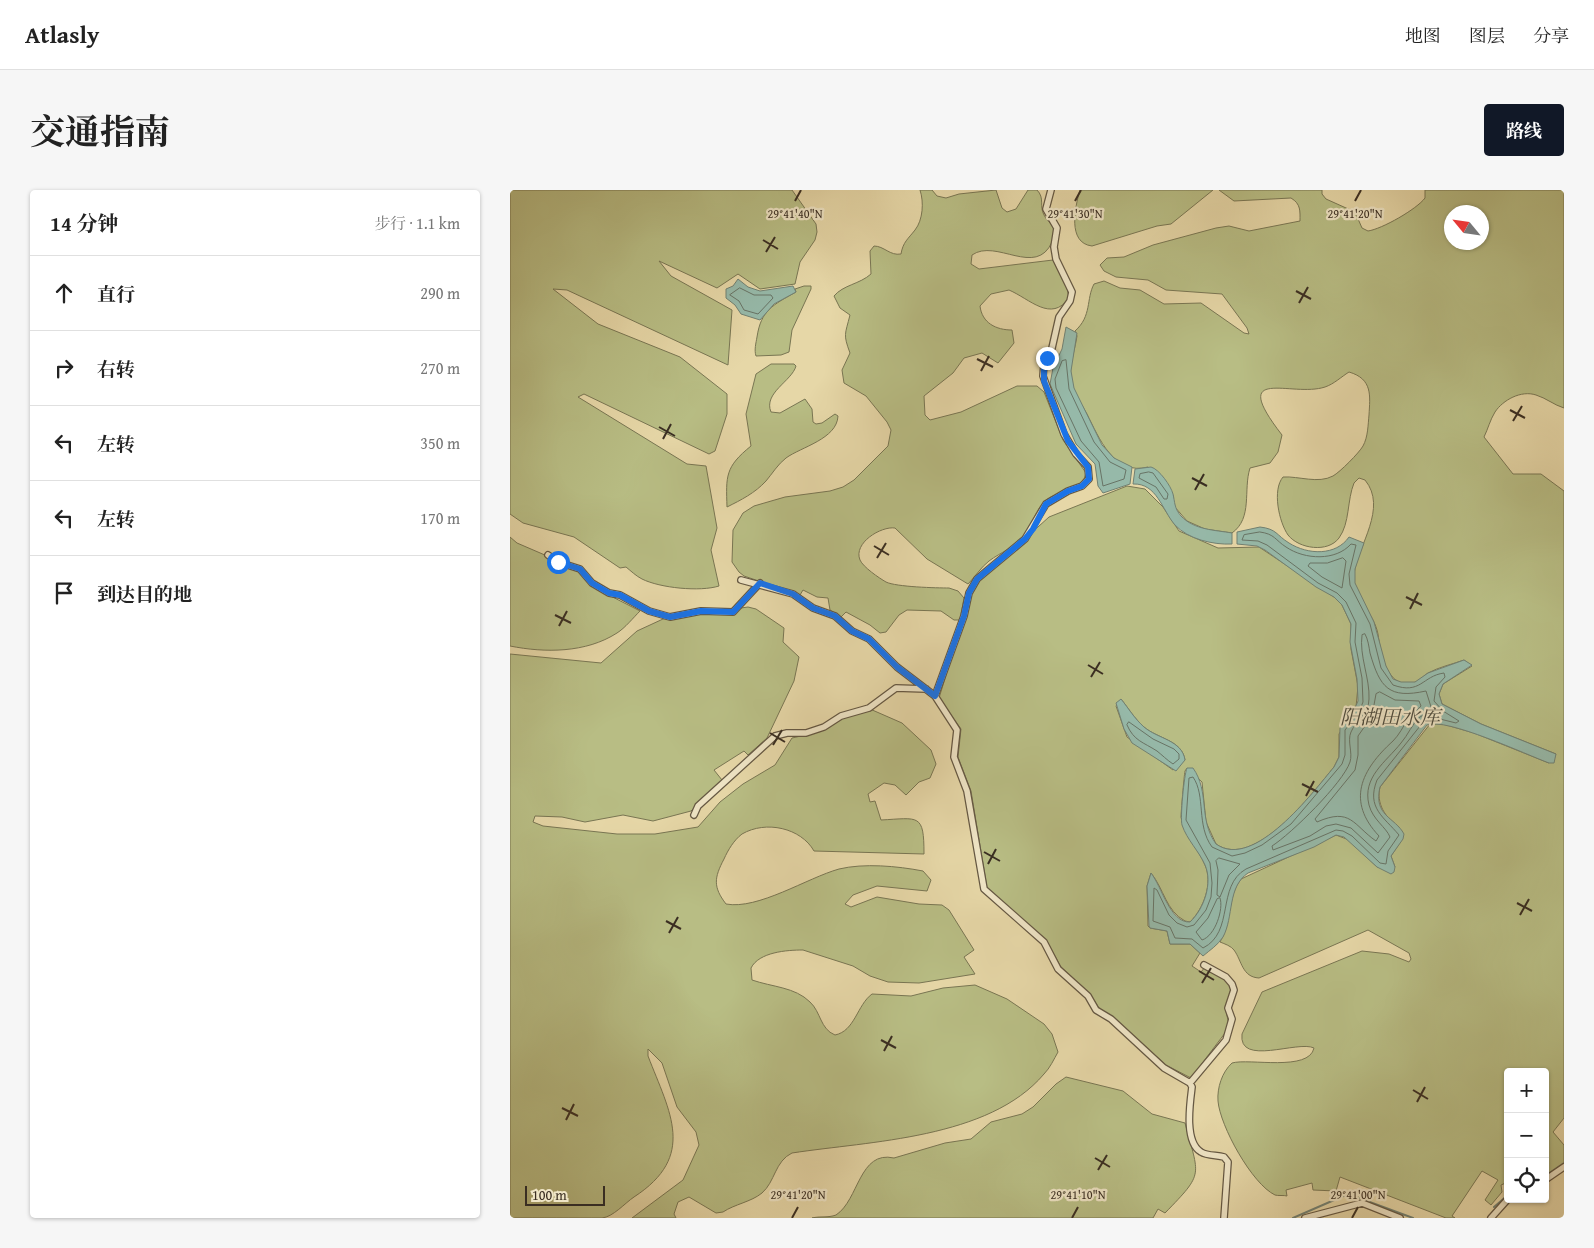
<!DOCTYPE html>
<html lang="zh">
<meta charset="utf-8">
<style>
body{margin:0;font-family:"Gentium Book Plus","Noto Serif SC",serif;background:#f6f6f6;color:#222}
.controls{position:absolute;right:15px;bottom:15px;display:grid;overflow:hidden;border-radius:5px;box-shadow:0 1px 4px #0004}
.controls button{width:45px;height:45px;display:grid;place-items:center;padding:0;border:0;border-bottom:1px solid #e0e0e0;background:#fff;color:#222;font:25px sans-serif}
.compass{position:absolute;left:934px;top:15px;width:45px;height:45px;border-radius:50%;background:#fff;box-shadow:0 1px 4px #0004;rotate:299deg}
.scale{position:absolute;left:15px;bottom:12px;width:80px;box-sizing:border-box;padding-left:5px;border:2px solid #3a2e22;border-top:0;font-size:14px;line-height:18px;white-space:nowrap;color:#3a2e22;-webkit-text-stroke:4px #efe5c6;paint-order:stroke}
.stop{position:absolute;width:15px;height:15px;margin:-11px;border:4px solid #1a73e8;border-radius:50%;background:#fff}
.stop.end{background:#1a73e8;border-color:#fff;box-shadow:0 1px 5px #0008}
.list{margin:0;padding:0;list-style:none}
h2{display:flex;justify-content:space-between;align-items:center;height:65px;margin:0;padding:0 20px;font-size:21px}
h2 small{font-size:16px;font-weight:400;color:#767676}
.list li{display:grid;grid-template-columns:32px 1fr auto;gap:15px;align-items:center;box-sizing:border-box;height:75px;padding:0 20px;border-top:1px solid #e0e0e0}
.list b{display:block;font-size:19px;white-space:nowrap}
.list em{font-size:16px;font-style:normal;color:#767676}
.icon{flex:none;width:28px;height:28px;fill:none;stroke:currentColor;stroke-width:2;stroke-linecap:round;stroke-linejoin:round}
.map{position:relative;flex:none;width:1054px;height:1028px;overflow:hidden;border-radius:5px}
header{display:flex;align-items:center;gap:30px;box-sizing:border-box;height:70px;padding:0 25px;background:#fff;border-bottom:1px solid #e0e0e0}
header strong{font-size:24px}
nav{display:flex;gap:28px;margin-inline-start:auto;font-size:18px}
.intro{display:flex;align-items:center;justify-content:space-between;box-sizing:border-box;height:120px;padding:0 30px}
h1{margin:0;font-size:35px}
.button{padding:12px 22px;border-radius:5px;background:#111827;color:#fff;font-size:18px;font-weight:700}
main{display:flex;gap:30px;padding:0 30px}
aside{flex:1;background:#fff;border-radius:5px;box-shadow:0 1px 4px #0004}
.map>svg:first-child{display:block}
</style>
<header>
<strong>Atlasly</strong>
<nav><a>地图</a><a>图层</a><a>分享</a></nav>
</header>
<div class="intro"><h1>交通指南</h1><a class="button">路线</a></div>
<main>
<aside>
<h2>14 分钟<small>步行 · 1.1 km</small></h2>
<ul class="list">
<li><svg class="icon" aria-label="ahead" viewBox="0 0 24 24"><path d="M12 20V5M6 11l6-6 6 6"/></svg><div><b>直行</b></div><em>290 m</em></li>
<li><svg class="icon" aria-label="right" viewBox="0 0 24 24"><path d="M7 20v-9h11M14 6l5 5-5 5"/></svg><div><b>右转</b></div><em>270 m</em></li>
<li><svg class="icon" aria-label="left" viewBox="0 0 24 24"><path d="M17 20v-9H6M10 6l-5 5 5 5"/></svg><div><b>左转</b></div><em>350 m</em></li>
<li><svg class="icon" aria-label="left" viewBox="0 0 24 24"><path d="M17 20v-9H6M10 6l-5 5 5 5"/></svg><div><b>左转</b></div><em>170 m</em></li>
<li><svg class="icon" aria-label="arrive" viewBox="0 0 24 24"><path d="M6 21V4h12l-3 4 3 4H6"/></svg><div><b>到达目的地</b></div></li>
</ul>
</aside>
<div class="map">
<svg width="1054" height="1028" viewBox="0 0 1054 1028">
<rect width="100%" height="100%" fill="#e6d7a7"/>
<filter id="stains"><feTurbulence type="fractalNoise" baseFrequency=".004" numOctaves="4"/><feColorMatrix values="0 0 0 0 .2 0 0 0 0 .09 0 0 0 0 .02 0 0 0 .5 -.17"/></filter>
<radialGradient id="worn" r=".72"><stop offset=".6" stop-color="#630" stop-opacity="0"/><stop offset="1" stop-color="#630" stop-opacity=".3"/></radialGradient>
<!-- green -->
<path fill="#b8bd84" stroke="#797653" fill-rule="evenodd" d="M0,0H282L306,34L307,42L305,50L290,72L285,94L250,99L228,84L207,98L149,71L161,86L222,120L218,175L57,100L43,99L88,134L170,167L217,204V224L205,261L199,264L74,204L68,207L177,274L196,276L207,338L201,360L209,396C190,402 150,398 132,389C126,386 121,381 116,377L110,378L64,347L13,333L0,324Z
M410,0H422L427,6L436,8L449,4L486,0L492,18L497,22L506,19L518,0H527C535,8 529,16 534,25C536,30 541,33 543,37C545,42 544,48 542,52C526,88 486,48 462,65L461,74L469,79L543,70L557,98L559,108C541,133 520,109 499,100L481,104L470,116C472,133 486,140 502,140L504,153L488,173L472,163L454,168L443,183L414,206L415,225L420,230L451,222L507,196H527L534,202L553,250L576,283C573,300 548,301 536,310C525,319 523,336 514,346C504,358 491,362 479,371C471,377 465,387 458,394L417,369L385,338C371,336 343,353 350,370C353,377 369,388 376,392C386,397 427,398 439,398L448,401L454,408L450,430H444L431,421L397,420L389,425L376,442L370,443L360,435L336,422L331,427L320,420L318,408L307,407L293,400L290,405L234,386L229,382L222,372L223,340L233,323L244,316L275,307L320,301L333,297L344,290L378,256L381,240L377,232L356,206L334,193L332,180L340,163C333,144 335,145 340,125L330,118L324,106C333,95 350,94 361,84L360,61L364,56C374,56 380,66 391,64C393,52 398,49 405,40C413,30 414,12 410,0Z
M570,0H703L661,34L647,36L582,56C557,53 565,17 570,0Z
M709,0H812V4L816,9L845,22L852,38L858,41C872,39 907,19 915,8V0H1054V218C1044,215 1036,208 1026,205C1011,200 993,210 985,222C980,230 978,239 974,247L1003,284H1031L1054,301V928L1043,942L1054,955V975L1037,987L1035,982V882H998V992L991,995L992,1002L981,1015L975,1010L988,990L972,981L942,1026L945,1028H936L830,987L826,1001L803,1000L802,993L776,1000L777,1006C774,1005 768,1006 765,1005C742,994 710,936 708,911C707,898 712,882 722,873C739,868 799,882 804,858C788,850 728,877 732,844L752,802L852,761L879,764L899,772L901,769L899,763L858,740L749,788C732,787 732,771 724,760C721,756 715,754 710,752C722,733 717,706 731,689L826,645L839,650L867,677H885L881,666L889,654V637C875,628 866,613 870,597L920,534H933L964,543L1039,573L1046,564L971,534L932,514L929,504L933,494L962,476L954,470C943,474 929,477 918,483C914,485 911,490 906,492C877,502 871,464 868,444C864,423 842,405 844,384C848,355 878,318 855,290L849,288L844,293C837,310 840,333 829,348C818,363 789,359 778,345C769,332 762,300 773,287C789,286 808,294 823,286C830,282 849,263 853,256C858,247 858,235 859,225C860,206 863,189 839,182C831,187 824,194 815,197C782,208 717,174 772,245L768,262L760,273L740,278C733,300 743,328 722,343L695,339L677,331L664,316L663,305L638,277C604,286 589,248 577,224C571,213 562,201 561,188C559,175 565,160 567,146L565,141C582,126 576,109 584,94L594,91L610,98L630,100L654,114L691,113L734,143L739,144L737,138L712,104L656,100L638,90L606,87L594,81L590,75L597,68L614,67L643,55L706,38L719,36L739,41L790,31C790,21 791,14 781,8L724,11ZM942,22H972V52H942Z
M294,96H301V99L282,140L279,162L271,165L246,166C244,160 246,153 247,147C251,120 263,115 286,102L285,99Z
M261,174H284L286,176C282,191 253,203 261,222L270,223L295,209L302,219L303,232L306,234L312,233L325,224L328,226C327,249 291,257 276,268C268,274 262,284 256,291C245,303 231,310 217,317C216,286 215,277 241,256L236,224L246,184Z
M617,296L635,299L653,317L669,341L708,358L749,357L824,407L832,415L841,434V459L848,496L846,517L829,544V567L824,577C803,603 744,681 706,654L696,632L692,592L677,578L675,581C674,586 671,623 671,627C674,646 688,658 695,675C703,693 694,718 680,732L675,731C656,721 654,699 641,683L637,696L638,736L640,738L657,741L660,754H680L690,763L682,776L691,782L695,777L716,789L721,798L716,821L719,835L715,843L681,888L656,875L603,827L589,818L580,804L551,777L536,750L477,698L461,601L448,567L451,539L429,508L462,401L467,392L539,327ZM611,509C619,519 624,528 634,537C648,549 672,550 675,570L663,580L617,547L606,516Z
M0,347L7,353L65,378L83,397L130,421C123,428 115,438 107,443C76,463 35,463 0,456Z
M238,417L246,419L274,438L273,452L289,467L284,491L257,548L238,565L234,561L204,580L212,590L181,621L143,631L113,625L75,632L52,627L25,626L23,632L33,636L107,644H145L188,637L210,612L233,594L265,575L282,548L309,542L336,526L360,519L392,533L421,560L426,574L420,588L409,592L396,605L385,595L374,593L358,604L360,612L365,611L371,630C409,628 414,623 414,664L304,661C291,638 256,630 232,644C224,650 218,660 214,669C204,688 203,697 216,714C248,720 297,688 329,679C354,673 387,676 413,681L421,690L417,701L367,696L343,705L335,714L341,717L367,707L409,714L432,715L439,720L464,760L454,767L465,784L409,793L378,792L360,786L343,776L293,760C277,760 249,762 241,778L242,790C262,797 285,797 300,812C311,822 310,839 325,845C345,841 347,815 362,804L401,806L433,798L465,795L497,809L534,834L542,844L548,862C544,869 540,878 534,884C479,949 360,951 282,963C265,971 265,992 252,1003C241,1012 225,1014 213,1022L206,1023L179,1007L168,1012L164,1024L166,1028H122L173,990L189,955L186,942L167,917L152,873L138,859V866C160,923 187,966 124,1007C115,1013 103,1027 92,1028C65,1028 28,1028 0,1028V464L91,473L127,441L153,429Z
M556,887L613,901L642,924L675,933C689,987 695,982 655,1023L648,1019L643,1028H302C310,1026 318,1028 326,1025C349,1010 349,960 384,968L435,953L461,949L481,932L512,924L523,917L546,894Z"/>
<!-- water -->
<path fill="#96b9a9" stroke="#718173" d="M228,89L238,97L250,101L283,96L286,102L264,114L250,130L231,124L225,115L216,108V99L223,96Z
M556,137L567,143L561,181L564,198L592,255L604,268L622,277L620,294L593,303L588,296L585,274L566,254L540,194L543,178L552,159Z
M641,277C649,279 661,296 663,304C665,312 664,318 671,326C684,340 705,340 722,343V354C703,355 678,349 665,335C652,320 647,293 623,294L625,279Z
M750,337C767,339 766,345 779,353C798,365 826,366 839,347L854,353L845,379V393L864,432L876,476L883,489L891,492H905L918,483L954,470L962,475L933,494L929,504L932,514L971,534L1046,564L1044,573H1039C1017,565 936,527 917,535L870,597C863,626 885,627 894,644L893,649L881,666L885,677L884,682L881,684L867,677L834,647L826,645L804,657L738,683C717,697 724,727 713,747C708,755 700,760 693,766L680,754H660L657,741L640,738L639,736L637,696L641,683C652,697 660,733 680,732C694,719 703,693 695,675C689,661 677,650 672,635C670,628 674,585 677,578H683C700,602 688,629 706,654C744,681 803,602 824,577L829,567L830,538L844,520L848,511L847,489L840,452L841,434L832,415L824,407L806,397L755,360L747,356L727,354V342Z
M611,509C619,519 624,528 634,537C648,549 672,550 675,570L666,581L622,553L614,539L606,513Z"/>
<g fill="none" stroke-linecap="round" stroke-linejoin="round">
<!-- shore -->
<path stroke="#687466" stroke-width="1" d="M230,98L244,105H261L263,108L248,124L234,120L229,111L220,105Z
M556,170L559,199L584,252L600,272L616,280L614,289L593,296L589,272L571,251L546,198L545,189L552,171Z
M639,282L643,283L658,304L657,309H654L646,297L629,288L630,284Z
M750,342C765,344 765,350 776,357C795,370 826,371 841,354L846,355L839,384L840,395L860,434L871,478L883,495C911,505 912,486 934,483L935,487L926,497L924,511L933,521L949,531L946,533L926,528L914,531L867,590C856,618 874,627 889,645L878,661L876,674L870,673L842,646L833,641L826,640L736,679C706,696 725,742 693,758L682,749L665,748L660,737L643,731L644,698L647,700L659,725L667,733L677,737L684,735L696,720L701,707L702,693L700,673L676,630L679,588L683,587C696,606 686,635 702,657L722,666L735,663L752,655L781,634L832,574L835,565V540L849,522L853,512L852,488L845,452L846,433L836,412L827,403L808,393L757,355L748,351L732,350L734,345Z
M833,368L836,371L832,398L812,387L798,376L800,373H817Z
M855,444C858,449 859,457 860,463C870,498 879,509 916,501L922,520C919,524 914,524 910,527C902,534 898,545 891,553C876,572 852,587 859,615C863,630 876,637 880,647L868,663L841,638L826,634L816,636L800,646L763,660L762,656C781,644 833,593 840,572C843,563 837,551 841,542C846,530 859,524 859,509C860,488 849,466 852,445Z
M870,502L885,510L909,511L911,516C907,521 902,524 898,529C893,537 889,545 883,551C851,580 836,611 869,646L866,651C843,635 841,617 807,632L805,629L845,580L848,565V546L862,526L866,504Z
M619,532L643,549L664,559L669,564V569L663,574C657,570 652,565 647,561C633,552 624,551 617,535Z
M709,668L730,674L719,685L710,707L707,705L708,680L706,671Z
M710,708C714,719 705,746 692,750L686,742L698,728L707,709Z"/>
<!-- stream -->
<path stroke="#718173" stroke-width="2" d="M1035,986L1054,973
M984,1017L998,1005
M783,1028L838,1004L903,1028"/>
<defs>
<path id="minor" d="M38,365L48,372L70,379L82,393L99,403L110,405L139,421L160,427L191,421L223,422L250,393
M231,390L283,404L303,418L325,426L342,441L359,449L387,477L425,506L447,540L444,567L457,601L474,699L534,752L548,779L578,806L586,820L601,829L654,878L680,893L682,897C680,913 674,952 691,962C697,966 707,965 714,967L718,972L714,1028
M425,506L454,426L459,403L467,389L515,349L536,314L558,301L572,296L579,289L578,277L566,264L554,244L533,186L534,174L542,158L549,127L560,111L562,102L546,69L544,57L547,38L536,19L541,0
M184,625L188,616L265,546L277,543H296L314,537L331,526L359,518L386,498L416,499
M680,893L716,850L722,829L718,818L724,800L722,794L716,787L694,775
M1035,990L1054,977
M795,1028L852,1013L890,1028
M981,1028L998,1009"/>
</defs>
<!-- minor casing -->
<use href="#minor" stroke="#655843" stroke-width="8"/>
<!-- minor -->
<use href="#minor" stroke="#efe5c6" stroke-width="5.5"/>
</g>
<g fill="none" stroke-linecap="round" stroke-linejoin="round">
<!-- route -->
<path stroke="#1a73e8" stroke-width="6" d="M48,372L70,379L82,393L99,403L110,405L139,421L160,427L191,421L223,422L250,393L283,404L303,418L325,426L342,441L359,449L387,477L425,506L454,426L459,403L467,389L515,349L523,339L536,314L558,301L572,296L579,289L578,277L558,251L534,191V178L537,168"/>
</g>
<!-- ticks -->
<path fill="none" stroke="#3a2e22" stroke-width="2" d="M285,11L291,0M565,11L571,0M845,11L851,0M253,50L268,59M256,62L265,47M786,101L801,109M789,113L798,97M467,169L483,177M471,181L479,166M1000,220L1015,228M1003,231L1012,216M149,237L165,246M153,249L161,234M682,288L697,296M685,300L694,284M364,356L379,365M367,368L376,353M896,407L912,415M900,419L908,403M45,425L61,433M49,436L57,421M578,475L593,484M581,487L590,472M260,543L275,552M263,555L272,540M792,594L808,602M796,606L804,591M474,662L490,671M478,674L486,659M1007,713L1022,721M1010,725L1019,709M156,731L171,739M159,743L168,727M689,781L704,790M692,793L701,778M371,850L386,858M374,861L382,846M903,900L918,909M907,912L915,897M52,918L68,926M56,930L64,914M585,968L600,977M588,980L597,965M282,1028L288,1017M562,1028L568,1017M842,1028L848,1017"/>
<g text-anchor="middle" dominant-baseline="central" stroke-width="4.5" stroke-linejoin="round" paint-order="stroke">
<!-- water labels -->
<g font-size="20" font-style="italic" fill="#4c4a3d" stroke="#efe5c6">
<text x="880" y="526">阳湖田水库</text>
</g>
</g>
<g font-size="12" text-anchor="middle" fill="#3a2e22" stroke="#efe5c6" stroke-width="4.5" stroke-linejoin="round" paint-order="stroke">
<text x="285" y="28">29°41'40"N</text>
<text x="565" y="28">29°41'30"N</text>
<text x="845" y="28">29°41'20"N</text>
<text x="288" y="1009">29°41'20"N</text>
<text x="568" y="1009">29°41'10"N</text>
<text x="848" y="1009">29°41'00"N</text>
</g>
<rect width="100%" height="100%" filter="url(#stains)"/>
<rect width="100%" height="100%" fill="url(#worn)"/>
</svg>
<div class="controls">
<button>+</button>
<button>−</button>
<button><svg class="icon" aria-label="locate" viewBox="0 0 24 24"><circle cx="12" cy="12" r="6"/><path d="M12 2v4M12 18v4M2 12h4M18 12h4"/></svg></button>
</div>
<svg class="compass" viewBox="-18 -18 36 36"><path d="M0-13l5 13h-10z" fill="#e53935"/><path d="M0 13l5-13h-10z" fill="#767676"/></svg>
<div class="scale">100 m</div>
<div class="stop" style="left:48px;top:372px"></div>
<div class="stop end" style="left:537px;top:168px"></div>
</div>
</main>
